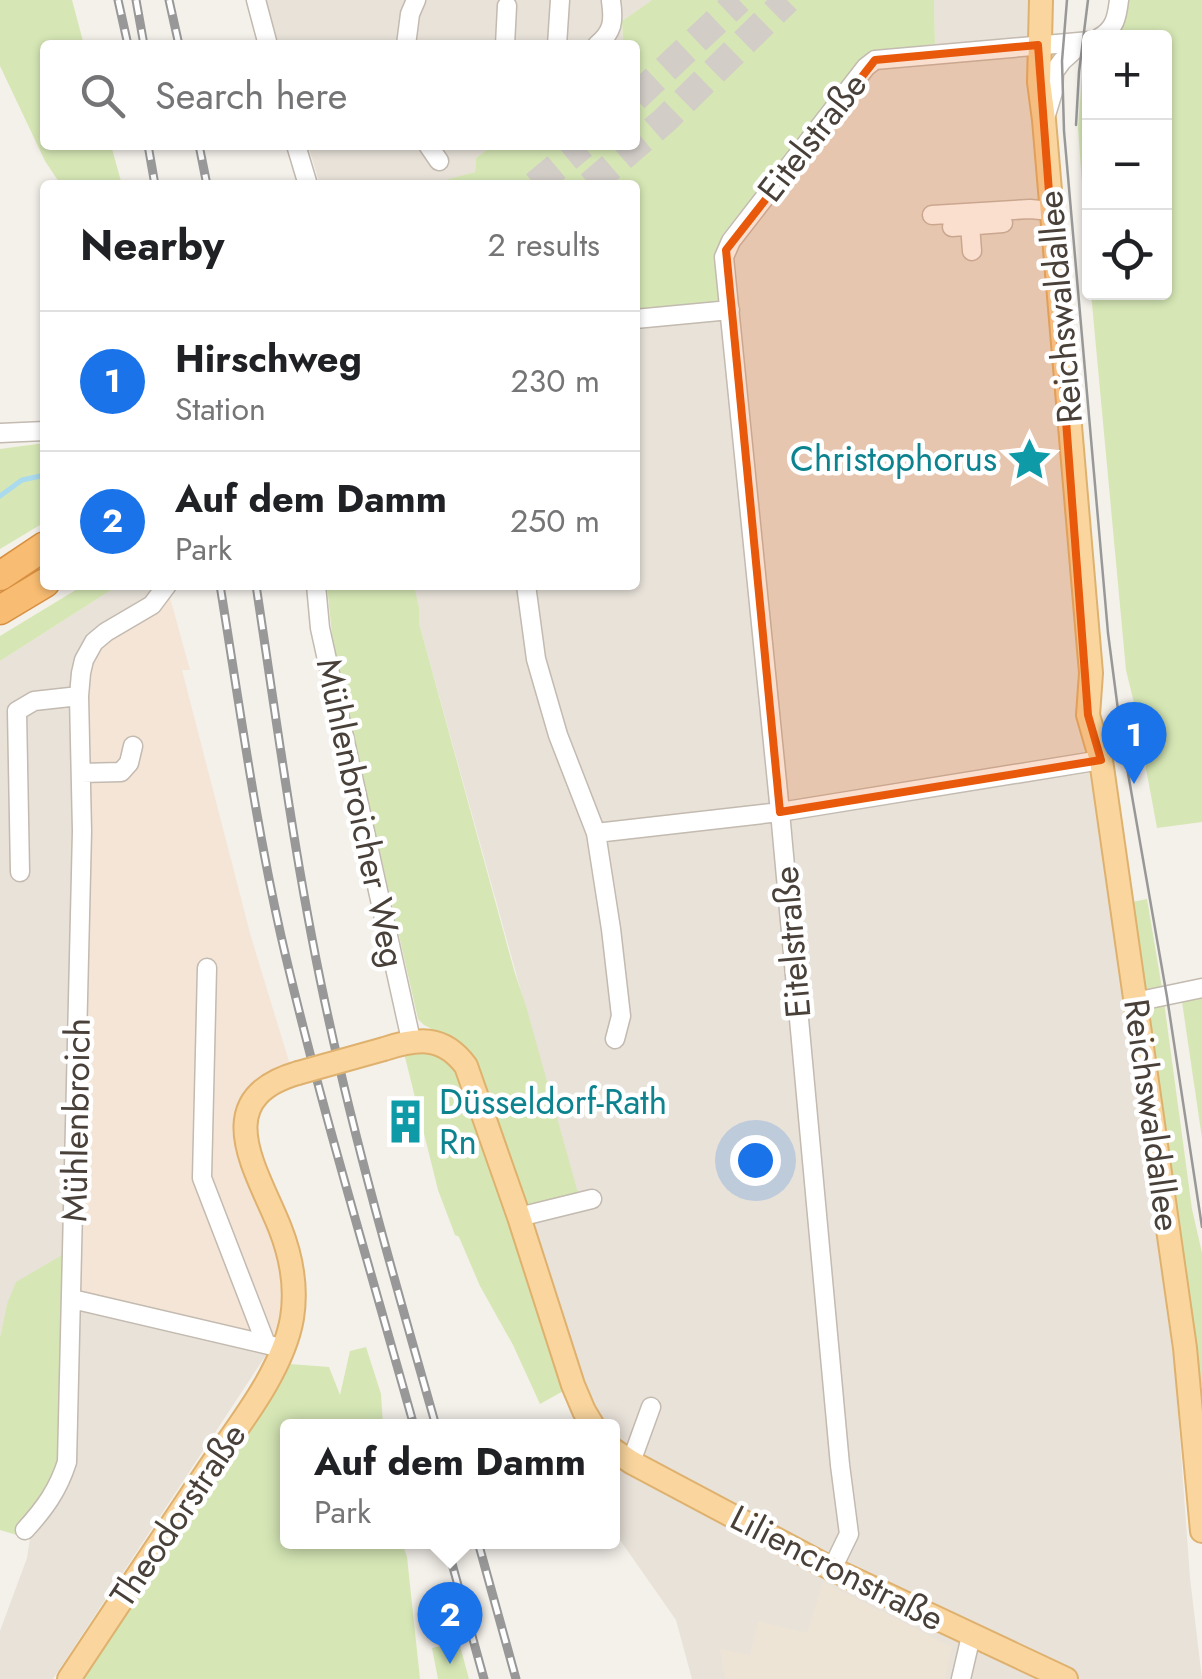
<!DOCTYPE html>
<meta charset="utf-8">
<style>
body{margin:0;font-family:Jost,sans-serif;background:#f2f2f2;color:#202124}
.controls{position:absolute;right:30px;top:30px;display:grid;overflow:hidden;border-radius:10px;box-shadow:0 2px 8px #0004}
.controls button{width:90px;height:90px;display:grid;place-items:center;padding:0;border:0;border-bottom:2px solid #e0e0e0;background:#fff;color:#202124;font:50px sans-serif}
.you{position:absolute;left:755px;top:1160px;width:35px;height:35px;margin:-25px;border:8px solid #fff;border-radius:50%;background:#1a73e8;box-shadow:0 0 0 15px #1a73e833}
.badge{display:grid;place-items:center;width:65px;height:65px;border-radius:50%;background:#1a73e8;color:#fff;font-size:32px;font-weight:700}
.pin{position:absolute;translate:-50% -82px;filter:drop-shadow(0 2px 5px #0008)}
.pin::after{content:'';position:absolute;top:52px;width:35px;height:30px;background:inherit;clip-path:polygon(0 0,100% 0,50% 100%)}
.popup{position:absolute;left:280px;top:1419px;width:340px;height:130px;box-sizing:border-box;display:grid;place-content:center;border-radius:10px;background:#fff;filter:drop-shadow(0 2px 8px #0005);font-size:32px;white-space:nowrap;color:#757577}
.popup b{font-size:38px;color:#202124}
.popup::after{content:'';position:absolute;left:50%;top:100%;margin-left:-20px;border:20px solid transparent;border-top-color:#fff}
.list{margin:0;padding:0;list-style:none}
h2{display:flex;justify-content:space-between;align-items:center;height:130px;margin:0;padding:0 40px;font-size:42px}
h2 small{font-size:32px;font-weight:400;color:#757577}
.list li{display:grid;grid-template-columns:65px 1fr auto;gap:30px;align-items:center;box-sizing:border-box;height:140px;padding:0 40px;border-top:2px solid #e0e0e0}
.list b{display:block;font-size:38px;white-space:nowrap}
.list p{margin:0;font-size:32px;white-space:nowrap;color:#757577}
.list em{font-size:32px;font-style:normal;color:#757577}
.icon{flex:none;width:55px;height:55px;fill:none;stroke:currentColor;stroke-width:2;stroke-linecap:round;stroke-linejoin:round}
.map{position:relative;flex:none;width:1202px;height:1679px;overflow:hidden}
.search{position:absolute;background:#fff;box-shadow:0 2px 8px #0004;left:40px;top:40px;width:600px;height:110px;display:flex;align-items:center;gap:25px;box-sizing:border-box;padding:0 35px;border-radius:10px;color:#757577;font-size:38px}
.panel{position:absolute;background:#fff;box-shadow:0 2px 8px #0004;left:40px;top:180px;width:600px;height:410px;border-radius:10px}
.map>svg:first-child{display:block}
</style>
<div class="map">
<svg width="1202" height="1679" viewBox="0 0 1202 1679">
<rect width="100%" height="100%" fill="#f4f0ea"/>
<!-- residential -->
<path fill="#e8e2d9" d="M264,0H652L622,21L623,41L617,45H278Z
M934,0H1033L1027,46L1075,591L1105,854L1175,1371L1190,1578L1202,1679H1076L613,1447L612,1426H596L525,1208L577,1193L419,623V607L413,585H635V320L732,300L729,249L876,67L928,49L935,44Z
M308,145H493L476,158L475,172L431,185H320Z
M119,585H150L157,590L76,832L69,1251L7,1304L0,1337V661Z
M81,1312L266,1355L53,1679H0V1631L27,1558L30,1538L72,1465Z
M612,1451L1059,1679H692L676,1620L613,1530Z"/>
<!-- commercial -->
<path fill="#f5e5d7" d="M169,594L190,670H182L251,937L291,1068L246,1098L283,1274L284,1326L266,1339L80,1296L84,694L90,653Z"/>
<!-- education -->
<path fill="#ede4d5" d="M823,1582L952,1647L945,1679H725L720,1649L750,1655L758,1621L807,1633Z"/>
<!-- green -->
<path fill="#d6e7b5" d="M0,0H72L84,45H45V145H111L122,185H61L45,161L0,66Z
M652,0H934L935,44L867,54L852,71L722,235L717,265L719,304L635,317V185L431,184L475,172L476,158L493,145H635V45H617L623,40L622,21Z
M1122,0H1202V822L1157,828L1134,703L1126,670L1091,293L1164,292V38L1107,37Z
M1089,46V280L1078,128L1084,48Z
M45,443V522L0,549V449Z
M84,585H119L0,661V636Z
M327,585L414,586L419,607V623L514,970L526,1006L578,1193L525,1208L451,1038L424,1025L418,1019L333,645Z
M1147,899L1163,994L1146,992L1141,982L1132,902Z
M1202,989V1138L1181,995Z
M1164,1002L1192,1209L1202,1253V1386L1199,1381L1147,1014L1151,1007Z
M419,1048C438,1055 451,1059 460,1077L567,1389L540,1404L513,1345L480,1286L459,1237L455,1235L438,1190L403,1049Z
M69,1251L63,1442L56,1472L17,1535L0,1530V1337L7,1304L16,1282Z
M366,1347L381,1394L383,1426H288V1542H402L407,1557L420,1679H82L290,1364L329,1367L340,1395L350,1351Z
M459,1642L469,1679H438L432,1648Z"/>
<g fill="none" stroke-linecap="round" stroke-linejoin="round">
<!-- stream -->
<path stroke="#aadaee" stroke-width="5" d="M0,496L22,480L45,475"/>
<!-- highway-tunnel -->
<path stroke="#d2cdc7" stroke-width="28" stroke-dasharray="28 14" stroke-linecap="butt" d="M635,98L739,0
M535,185L583,145
M590,185L665,120L787,0"/>
<defs>
<path id="minor" d="M256,0L268,45
M1099,38C1115,29 1117,17 1119,0
M406,45L410,14L416,0
M505,45L507,6
M557,45L560,0
M597,45C613,32 614,21 611,1
M1046,115L1053,92L1054,72L1062,61L1083,42
M296,145L308,185
M428,145L439,161
M932,215L1030,209L1051,211
M970,225L972,251
M952,227L1003,223
M635,319L730,310
M0,433L45,431
M316,585L320,628L411,1040
M526,585L536,659L558,735L596,833L611,929L621,1016L615,1039
M81,773L121,772L129,763L133,746
M596,833L780,812L1101,760
M20,872L17,711L34,701L79,696
M207,968L202,1178L266,1344
M1135,1002L1202,988
M519,1217L592,1199
M72,1299L273,1346
M631,1462L651,1407
M25,1530C45,1508 58,1490 67,1462L82,831L79,696L81,673L84,660L94,642L106,632L152,605L167,585
M832,1569L849,1534L840,1465L780,812L724,257L731,241L866,67L875,60L1090,41
M961,1679L971,1636"/>
<path id="major" d="M1041,0L1039,82L1044,120L1091,673L1088,715L1101,760L1185,1348L1202,1531
M384,1049C418,1038 443,1035 466,1066L519,1217L573,1385L584,1411L593,1426
M612,1449L631,1462L832,1569L1066,1679
M69,1679C115,1609 162,1540 208,1470C238,1426 283,1371 292,1318C297,1287 291,1256 280,1228C257,1170 207,1099 298,1073"/>
<path id="highway" d="M0,576L45,546
M0,610L45,583"/>
</defs>
<!-- minor casing -->
<use href="#minor" stroke="#c3bab0" stroke-width="21"/>
<!-- major casing -->
<use href="#major" stroke="#dfb16e" stroke-width="26"/>
<!-- highway casing -->
<use href="#highway" stroke="#d79042" stroke-width="31"/>
<!-- minor -->
<use href="#minor" stroke="#fff" stroke-width="18"/>
<!-- major -->
<use href="#major" stroke="#fad69e" stroke-width="22"/>
<!-- highway -->
<use href="#highway" stroke="#f8bc72" stroke-width="28"/>
<!-- tram -->
<path stroke="#989898" stroke-width="2.5" d="M1067,0L1062,61L1064,131L1108,633L1121,733L1167,997L1202,1227
M1076,125L1079,72L1088,0"/>
<defs>
<path id="rail" d="M118,0L128,45
M136,0L144,45
M169,0L179,45
M148,145L155,185
M199,145L207,185
M220,585C239,702 255,820 281,936C319,1101 369,1264 414,1426
M256,585C278,730 297,877 329,1021C359,1158 398,1292 436,1426
M446,1542L484,1679
M478,1542L516,1679"/>
</defs>
<!-- rail casing -->
<use href="#rail" stroke="#989898" stroke-width="9"/>
<!-- rail -->
<use href="#rail" stroke="#fff" stroke-width="5" stroke-dasharray="15" stroke-linecap="butt"/>
<defs>
<path id="major-bridge" d="M298,1073L384,1049"/>
</defs>
<!-- major-bridge casing -->
<use href="#major-bridge" stroke="#dfb16e" stroke-width="26" stroke-linecap="butt"/>
<!-- major-bridge -->
<use href="#major-bridge" stroke="#fad69e" stroke-width="22"/>
</g>
<!-- marked area -->
<path fill="#e8590c" fill-opacity="0.2" stroke="#e8590c" stroke-width="8" stroke-linejoin="round" d="M1038,45L1088,715L1101,760L780,812L726,250L875,60Z"/>
<!-- icons -->
<defs>
<symbol id="sight-bare" viewBox="-9 -9 18 18"><path d="M0-6L1.8-2.2L6-1.7L2.9 1.2L3.7 5.4L0 3.3L-3.7 5.4L-2.9 1.2L-6-1.7L-1.8-2.2Z" fill="#0f9aa8" stroke="#fff" stroke-width="2.5" paint-order="stroke"/></symbol>
<symbol id="building-bare" viewBox="-9 -9 18 18"><path d="M-4-6H4V6H1V3H-1V6H-4ZM-2.5-4.3h1.7v1.8h-1.7ZM.8-4.3h1.7v1.8H.8ZM-2.5-1h1.7V.8h-1.7ZM.8-1h1.7V.8H.8Z" fill="#0f9aa8" stroke="#fff" stroke-width="2.5" paint-order="stroke"/></symbol>
</defs>
<g fill-rule="evenodd">
<use href="#sight-bare" x="998" y="428" width="63" height="63"/>
<use href="#building-bare" x="374" y="1090" width="63" height="63"/>
</g>
<g text-anchor="middle" dominant-baseline="central" stroke-width="9" stroke-linejoin="round" paint-order="stroke">
<!-- street labels -->
<g font-size="35" fill="#484039" stroke="#fff">
<text transform="translate(812 137) rotate(-52)">Eitelstraße</text>
<text transform="translate(1060 307) rotate(-95)">Reichswaldallee</text>
<text transform="translate(361 813) rotate(78)">Mühlenbroicher Weg</text>
<text transform="translate(792 942) rotate(-95)">Eitelstraße</text>
<text transform="translate(1152 1115) rotate(82)">Reichswaldallee</text>
<text transform="translate(76 1120) rotate(-89)">Mühlenbroich</text>
<text transform="translate(178 1515) rotate(-56)">Theodorstraße</text>
<text transform="translate(837 1568) rotate(27)">Liliencronstraße</text>
</g>
<!-- culture labels -->
<g font-size="35" fill="#0d838f" stroke="#fff" text-anchor="end">
<text x="997" y="459">Christophorus</text>
<text x="439" y="1102" text-anchor="start">Düsseldorf-Rath<tspan x="439" dy="40">Rn</tspan></text>
</g>
</g>
</svg>
<div class="controls">
<button>+</button>
<button>−</button>
<button><svg class="icon" aria-label="locate" viewBox="0 0 24 24"><circle cx="12" cy="12" r="6"/><path d="M12 2v4M12 18v4M2 12h4M18 12h4"/></svg></button>
</div>
<div class="you"></div>
<div class="pin badge" style="left:1134px;top:784px">1</div>
<div class="pin badge" style="left:450px;top:1664px">2</div>
<div class="popup"><b>Auf dem Damm</b>Park</div>
<div class="search"><svg class="icon" aria-label="search" viewBox="0 0 24 24"><circle cx="10" cy="10" r="6"/><path d="M15 15l6 6"/></svg>Search here</div>
<section class="panel">
<h2>Nearby<small>2 results</small></h2>
<ul class="list">
<li><span class="badge">1</span><div><b>Hirschweg</b><p>Station</p></div><em>230 m</em></li>
<li><span class="badge">2</span><div><b>Auf dem Damm</b><p>Park</p></div><em>250 m</em></li>
</ul>
</section>
</div>
